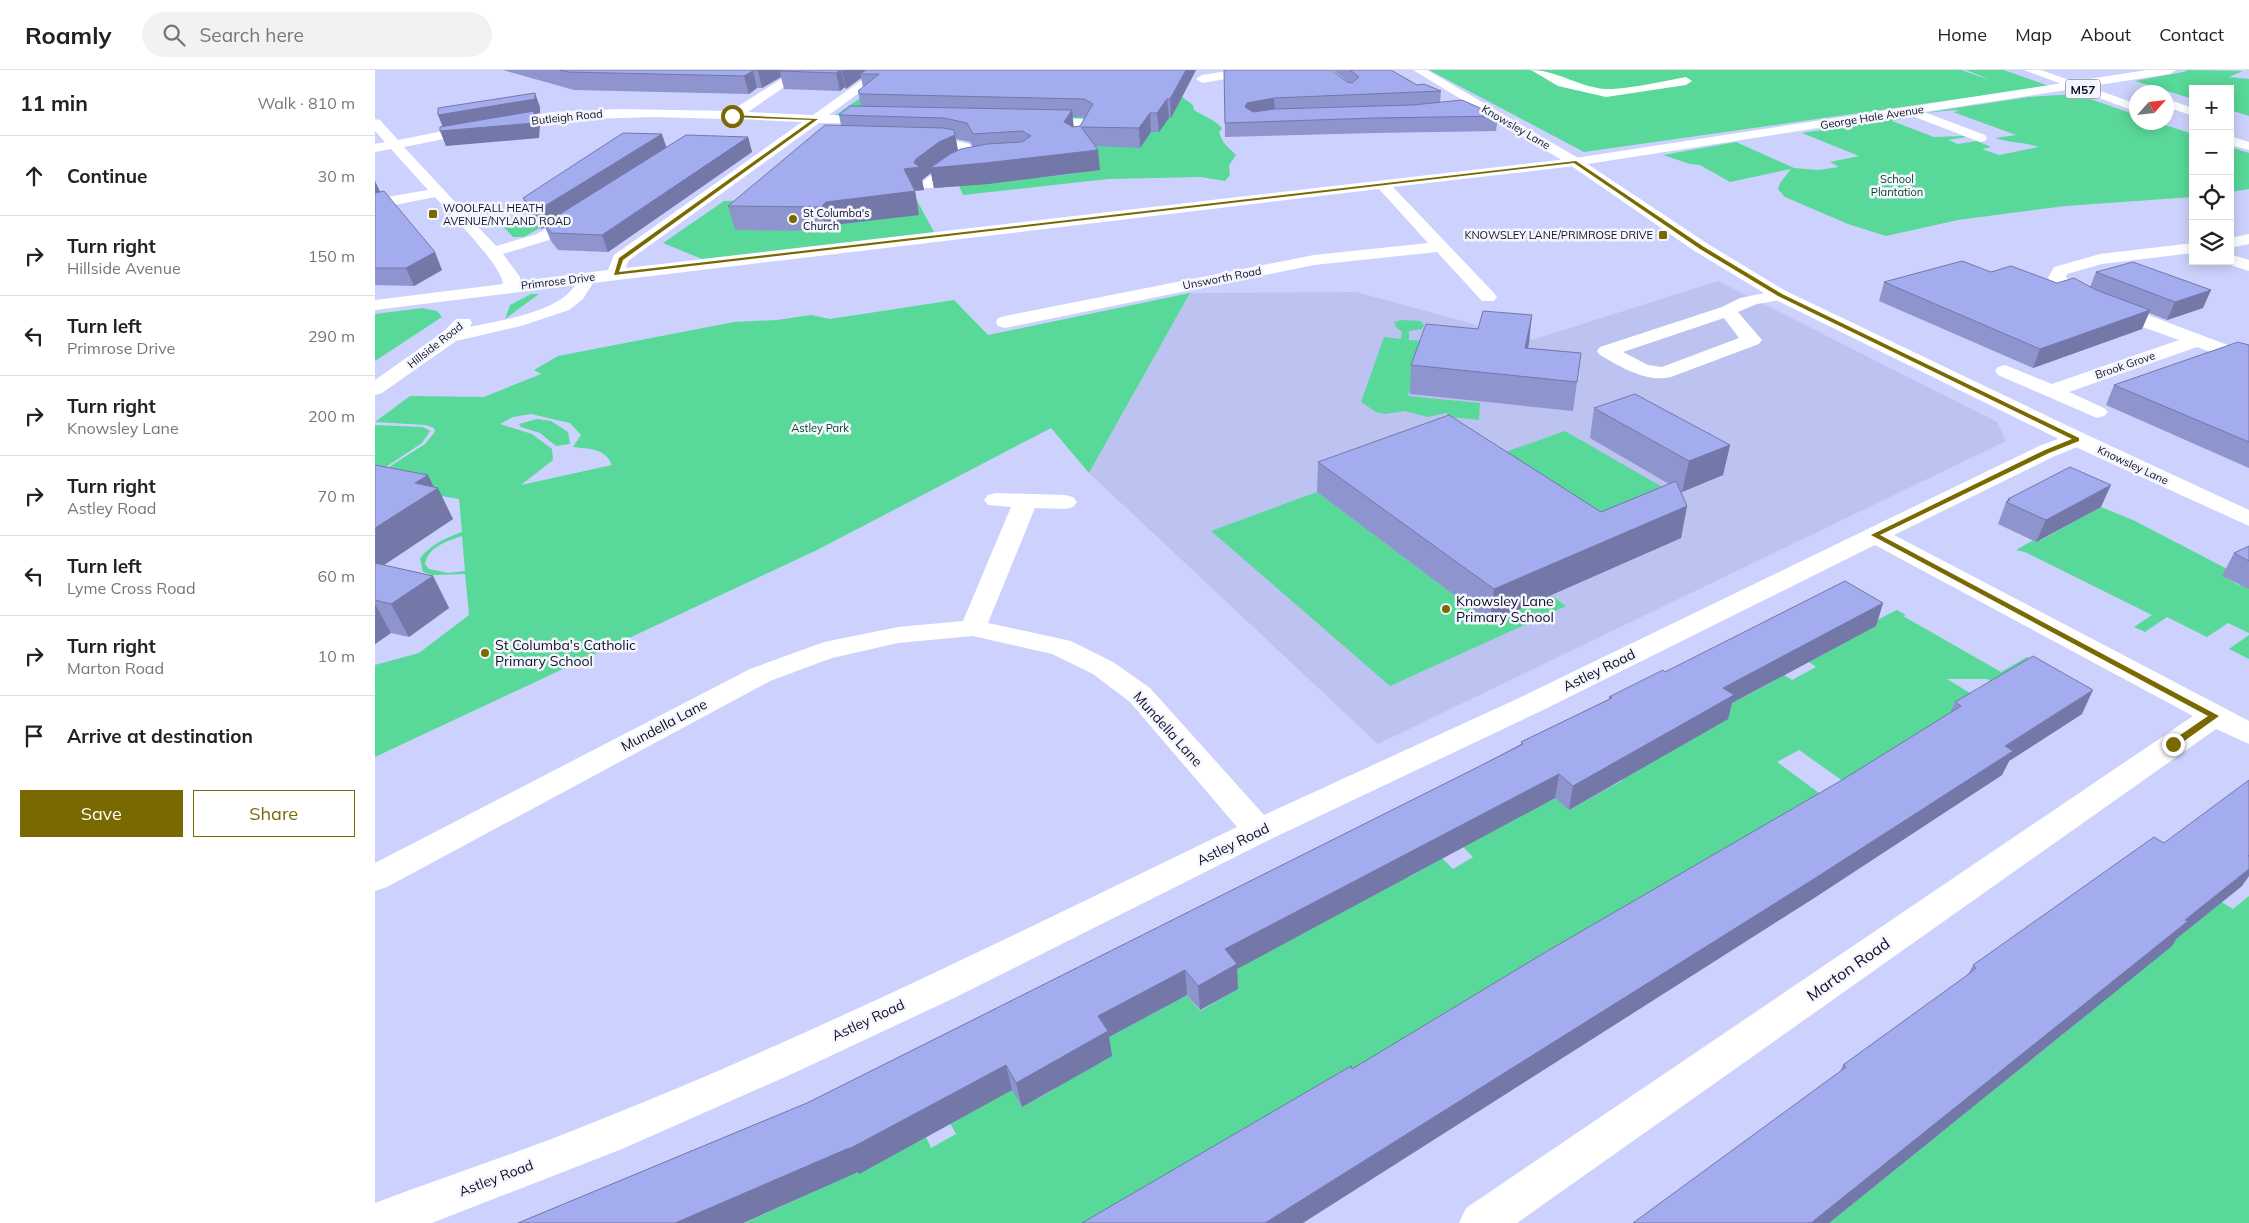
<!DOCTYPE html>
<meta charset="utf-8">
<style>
body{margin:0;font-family:Mulish,sans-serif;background:#f2f2f2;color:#222}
.controls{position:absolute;right:15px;top:15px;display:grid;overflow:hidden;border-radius:0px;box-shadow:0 2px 12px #0003}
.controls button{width:45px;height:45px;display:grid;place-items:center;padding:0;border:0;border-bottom:1px solid #e0e0e0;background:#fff;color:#222;font:25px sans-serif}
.compass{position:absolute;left:1754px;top:15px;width:45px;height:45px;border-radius:50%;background:#fff;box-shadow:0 2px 12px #0003;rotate:63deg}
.stop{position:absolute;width:15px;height:15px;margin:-11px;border:4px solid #796900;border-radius:50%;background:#fff}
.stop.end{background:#796900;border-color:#fff;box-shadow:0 1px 5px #0008}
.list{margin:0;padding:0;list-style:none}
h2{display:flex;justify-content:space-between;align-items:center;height:65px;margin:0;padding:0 20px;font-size:21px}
h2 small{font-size:16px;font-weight:400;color:#767676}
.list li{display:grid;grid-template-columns:32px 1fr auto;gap:15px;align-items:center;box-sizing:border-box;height:80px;padding:0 20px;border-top:1px solid #e0e0e0}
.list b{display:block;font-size:19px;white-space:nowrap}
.list p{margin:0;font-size:16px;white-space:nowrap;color:#767676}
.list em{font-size:16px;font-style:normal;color:#767676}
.actions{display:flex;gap:10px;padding:15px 20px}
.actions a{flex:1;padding:11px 0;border:1px solid #796900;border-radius:0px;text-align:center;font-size:18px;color:#796900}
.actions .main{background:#796900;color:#fff}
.icon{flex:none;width:28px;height:28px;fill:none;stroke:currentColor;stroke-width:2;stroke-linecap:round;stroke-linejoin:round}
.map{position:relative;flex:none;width:1874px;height:1153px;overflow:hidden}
header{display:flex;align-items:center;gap:30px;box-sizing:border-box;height:70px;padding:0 25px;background:#fff;border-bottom:1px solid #e0e0e0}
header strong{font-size:24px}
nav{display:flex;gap:28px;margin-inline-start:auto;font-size:18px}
.search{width:350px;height:45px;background:#f2f2f2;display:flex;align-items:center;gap:12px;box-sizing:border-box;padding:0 18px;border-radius:28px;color:#767676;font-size:19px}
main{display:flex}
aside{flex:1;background:#fff}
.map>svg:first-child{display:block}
</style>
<header>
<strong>Roamly</strong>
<div class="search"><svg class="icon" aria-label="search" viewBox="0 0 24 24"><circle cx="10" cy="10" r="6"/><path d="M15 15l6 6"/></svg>Search here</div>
<nav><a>Home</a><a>Map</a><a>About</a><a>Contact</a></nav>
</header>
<main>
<aside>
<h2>11 min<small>Walk · 810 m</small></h2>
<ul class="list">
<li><svg class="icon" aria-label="ahead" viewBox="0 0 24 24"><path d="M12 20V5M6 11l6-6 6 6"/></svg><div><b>Continue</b></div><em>30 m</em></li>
<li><svg class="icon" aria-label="right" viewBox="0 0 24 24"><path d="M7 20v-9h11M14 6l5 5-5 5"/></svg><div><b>Turn right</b><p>Hillside Avenue</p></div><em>150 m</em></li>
<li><svg class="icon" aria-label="left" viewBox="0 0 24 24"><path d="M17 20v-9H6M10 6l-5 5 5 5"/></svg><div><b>Turn left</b><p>Primrose Drive</p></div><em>290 m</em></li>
<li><svg class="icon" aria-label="right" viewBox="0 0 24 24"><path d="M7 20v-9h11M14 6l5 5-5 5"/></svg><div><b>Turn right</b><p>Knowsley Lane</p></div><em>200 m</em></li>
<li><svg class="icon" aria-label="right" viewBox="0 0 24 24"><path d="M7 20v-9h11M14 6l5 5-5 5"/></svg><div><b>Turn right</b><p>Astley Road</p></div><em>70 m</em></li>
<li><svg class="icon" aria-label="left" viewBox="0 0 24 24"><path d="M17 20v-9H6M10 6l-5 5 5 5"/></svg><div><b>Turn left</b><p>Lyme Cross Road</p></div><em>60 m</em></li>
<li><svg class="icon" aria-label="right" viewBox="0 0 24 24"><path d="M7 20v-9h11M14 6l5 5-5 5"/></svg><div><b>Turn right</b><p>Marton Road</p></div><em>10 m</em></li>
<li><svg class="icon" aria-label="arrive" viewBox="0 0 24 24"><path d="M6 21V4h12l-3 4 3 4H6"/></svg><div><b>Arrive at destination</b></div></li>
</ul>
<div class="actions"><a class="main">Save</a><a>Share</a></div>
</aside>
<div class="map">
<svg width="1874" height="1153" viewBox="0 0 1874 1153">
<rect width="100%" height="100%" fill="#ccd2fd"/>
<!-- built -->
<path fill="#bcc3f1" d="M1343,211L1622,352L1631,371L1003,674L714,403L815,223L981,222L1157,270Z"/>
<!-- green -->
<path fill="#58d899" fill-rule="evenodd" d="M570,0H664L803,24L818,35L819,40C828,46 840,50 847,58L844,63L849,73L861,85L854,95L855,105L850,111L826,107L733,109L588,125L584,116L697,104L701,103L720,84L717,76L728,49L458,47L521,3Z
M1054,0H1586L1618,11L1591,0H1629L1674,16L1209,82Z
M1810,0L1868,1L1854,7L1874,9V46L1855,40V19H1818V29L1760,11L1813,1Z
M1701,24L1761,45L1762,52L1784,53L1818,64V127L1690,136L1583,150L1511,166L1473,154L1410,127L1403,119L1405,113L1416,99L1355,112L1325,95L1315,94L1288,85L1361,72L1419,98L1444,100L1464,97L1455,92L1484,86L1427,63L1537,46H1539L1517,51L1559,67L1589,66L1591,67L1573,70L1583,74L1602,71L1616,77L1607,79L1624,85L1664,77C1649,72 1636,73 1620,68L1641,65L1578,42L1584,41L1580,40L1549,43L1654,27Z
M1855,77L1874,83V119L1855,122Z
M539,125L559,162L327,189L288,173L349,131Z
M173,146L175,152L149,167H138L127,155Z
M815,223L714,403L676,358L442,480L0,687V595L44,583L94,545L90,504L57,505L48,502L45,488C57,474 70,468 87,462L84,429L0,415V406L50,374L60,362L59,358L51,355L0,352L35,326L109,327L166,304L159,300L183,286L359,252L402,250L436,245L455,249L579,230L613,265ZM156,344L195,353L206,365L198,377C215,379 230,378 237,395L146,415L178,390L177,379L157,364L125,354L138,347ZM87,466L90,501L73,503L54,499L50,494C53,477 72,471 87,466Z
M156,224H164L130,249L135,235Z
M47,238L62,241L67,247L0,291V244Z
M1027,250L1045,251L1049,255L1047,259L1034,261V270L1102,275L1048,281L1033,326L1105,333L1104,350L1076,347L1071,343L1053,347L1030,341L1010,344L1001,342L986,332L1009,267L1026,269L1027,262L1021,257L1019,252Z
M162,349L176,351L193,362L195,374L181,376L165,363L146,357L144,354Z
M0,355L48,357L55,361L47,373L0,404Z
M1190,361L1308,429L1220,466L1105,391Z
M942,422L1115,552L1176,525L1191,536L1015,616L836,461Z
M1726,437L1760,451L1856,501L1848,506L1864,515L1874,509V563L1853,553L1832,567L1792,547L1770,562L1759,557L1777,545L1650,482L1641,480L1662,468L1666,470Z
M1522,540L1531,545L1528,546L1626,602L1652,587L1688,607L1630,620L1612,609H1572L1626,642L1496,731L1424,680L1402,692L1459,734L755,1153H369L449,1117L437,1066L462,1053L484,1103L551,1067L556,1078L581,1064L575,1053L637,1019L647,1037L680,1019L671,1001L812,925L825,941L863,919L823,868L872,893L1020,814L1003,774L1034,807L1067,788L1078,799L1098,787L1088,777L1147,699L1194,740L1248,710L1235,699L1243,695L1255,705L1276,693L1342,641L1397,612L1378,585L1417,610L1441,597L1434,592L1500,556L1496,553Z
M1874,565V589L1854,579Z
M1787,795L1858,839L1874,826V1153H1454L1703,952L1681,934Z"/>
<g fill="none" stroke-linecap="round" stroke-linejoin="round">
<!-- minor -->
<path fill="#fff" fill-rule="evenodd" d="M420,0H434L373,42L438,45L501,0H515L454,45L503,46L510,50L503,54L444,53L253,191L251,198L1200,88L1772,0H1801L1795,4L1549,42L1610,65L1612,68L1610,71L1605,72L1532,44L1200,96L1018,117L1119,223L1122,227L1119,231H1107L1062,182L939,195L630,258L623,256L621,252L623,248L630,246L939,185L1053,173L1004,119L218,213L208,229L194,240L146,256L81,271L7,323L0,325V310L68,262L81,249H95L97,253L95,257C123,251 185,242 200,215L0,240V230L128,214C126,194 75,144 60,127L0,139V129L53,120L16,79L0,82V74L10,72L0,61V49L5,50L23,70L129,49L180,42L243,39L356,41ZM280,47L349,49L355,52L362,49L427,52L239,185L233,200L145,211V207L128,184L174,170L211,147L213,144L211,141H199L162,164L121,176L29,77L129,57L180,50Z
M859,0L863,1V7L827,13L821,9L827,5Z
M1156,0C1181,0 1204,17 1230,19C1249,20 1290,11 1311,7L1317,11L1311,15L1231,27L1183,16Z
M661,47L711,49L718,53L705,74L700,75L693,71L702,57L656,54L654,51Z
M544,68L572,69L595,74L601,90L599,93L579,101L557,118H547L545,115L547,112L569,95L586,88L584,80L539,75L537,72Z
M1874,164V174L1855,178V168Z
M1818,173V183L1727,194L1692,204L1691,207L1698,214L1717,224L1874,283V296L1822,277L1694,322L1729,338L1733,342L1729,346L1722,348L1623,305L1620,301L1623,297L1630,295L1677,314L1804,270C1771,257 1692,236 1673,208L1679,197L1725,184Z
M1855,184L1874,190V201L1849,193L1855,191Z
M1405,220L1411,221L1414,225L1411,229L1382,234L1363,242L1387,270L1384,274L1296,307C1271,313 1246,297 1225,285L1222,281L1225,277L1347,237L1365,228ZM1349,248L1364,268L1287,297L1273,295L1248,282Z
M1702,362L1710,364L1713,369L1710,374L1680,386L1519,465L1874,651V674L1841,659L1142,1153H1084L1091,1138L1818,646L1500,475L1164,642L896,769L577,929L419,1003L247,1079L57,1153H0V1133C73,1105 149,1081 222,1051C440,964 651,859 862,757L755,632L718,604L677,584L598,566L523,573L457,588L395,611L12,817L0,821V793L375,599L449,572L523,557L588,551L636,437L613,435L609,430L613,425L621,423L690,425L698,427L702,432L698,437L690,439L660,438L613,553L696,571L738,592L775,618L889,745L1144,628L1664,376Z"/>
<!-- major -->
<path fill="#fff" fill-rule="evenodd" d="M1038,0H1052L1205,89L1333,174L1411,221L1710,364L1874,440V456L1694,374L1399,229L1321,182L1195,95Z"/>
<!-- highway -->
<path fill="#fff" fill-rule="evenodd" d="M1649,0H1666L1762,34V42Z
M1792,29L1818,38V46L1792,37Z
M1855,66L1874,72V80L1855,75Z"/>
</g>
<!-- wall -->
<path fill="#8d94ce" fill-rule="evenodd" d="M128,0H821L796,48H794L784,62H776L765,78L720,76L725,100L613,114L559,118L556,103L547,110L549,120L540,121L544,145L457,155L451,161L360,160L353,136L466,55L464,45L486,36L483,21L488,17L486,8L471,19L470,17L465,21L409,19L406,7L387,18H382L374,24L199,20ZM697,47H710L705,56L698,57ZM581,69L595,72L598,77L583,80Z
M849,0L973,12L958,0H1016L1042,15L1066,21L1065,33L1123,46L1121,61L1000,63L850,67Z
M373,67L377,82L233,182L183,180L176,171L170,157L166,159L154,145L148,128L291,77Z
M0,111L5,122L67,200L39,216L0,215Z
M1616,202L1682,213L1715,217L1721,202L1828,238L1792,250L1774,243L1767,259L1658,298L1504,231L1509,212Z
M1103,259L1154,273L1153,278L1206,283L1198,341L1035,324L1036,295Z
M1874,275V398L1731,335L1739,315Z
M1219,338L1355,375L1348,405L1307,422L1306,421L1312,436L1306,468L1115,552L942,422L943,392L1226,442L1294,414L1215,368Z
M0,395L53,405L59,417L78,449L9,495L58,506L74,538L34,567L16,563L0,574Z
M1633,429L1726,437L1661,472L1623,454L1631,432Z
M1874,476V519L1847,506L1859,483Z
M1508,533L1501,556L1357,633L1353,649L1194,740L1180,728L862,899L863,919L825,940L812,925L734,967L737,986L647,1037L637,1020L484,1104L483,1102L368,1153H143L432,1033L1103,697L1146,674V672L1234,629V627L1290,602Z
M1580,632L1707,644L1634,691L1627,705L1433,832L977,999L1467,710L1575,643Z
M1789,773L1867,816L1801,869L1797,876L1454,1153H1258L1465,1002L1468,995L1591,906L1594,903L1598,895Z"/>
<!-- shaded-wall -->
<path fill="#7378a8" d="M384,0H417L405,1L406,7L387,18L383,1Z
M466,0L470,17L465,21L461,3Z
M470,0H498L485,4L486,8L471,19L467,1Z
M811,0H821L796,48L795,29Z
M378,1L382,18L374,24L369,6Z
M160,23L165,37V43L161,44L165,55L164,68L71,76L65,61L69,60L63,45Z
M899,28L900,42L870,51V37L872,33Z
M792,29L794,48L784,62L782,43Z
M697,40L699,59L689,52Z
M775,43L776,62L765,78L764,58Z
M287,64L292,79L169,154L170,157L166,159L160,142Z
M580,65L584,87L723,80L725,100L613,114L559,118L556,103L547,110L549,120L534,121L529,99L539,93L541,89L564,72Z
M373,67L377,82L233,182L227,165Z
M0,111L7,126L0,127Z
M540,121L544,145L457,155L451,161L446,137L451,132Z
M60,182L67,200L39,216L31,198Z
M1836,220L1828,238L1792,250L1800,232Z
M1775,240L1767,259L1658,298L1665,279Z
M1157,245L1154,273L1147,306L1150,278Z
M1355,375L1348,405L1307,422L1314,391Z
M53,405L60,420L63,418L78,449L0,501V458L40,413Z
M1736,415L1726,437L1661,472L1671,450Z
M1312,436L1306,468L1115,552L1119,519Z
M58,506L74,538L34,567L16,534Z
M1508,533L1501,556L1357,633L1353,649L1194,740L1198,716L1348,618Z
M0,534L16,563L0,574Z
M1718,620L1707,644L1634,691L1627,705L1433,832L928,1153H890Z
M1184,704L1180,728L862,899L863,919L825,940L823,916L850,879Z
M1874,799V806L1867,816L1801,869L1797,876L1454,1153H1436L1810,850Z
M810,900L812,925L734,967L737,986L647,1037L641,1013L723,946Z
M631,995L637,1020L484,1104L474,1079Z
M474,1078L483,1102L368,1153H300Z"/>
<!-- building -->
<path fill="#a4acf0" stroke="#7378a8" d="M184,0H384L378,1L369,6L193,2Z
M407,0H466L461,3L405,1Z
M491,0H811L795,29H792L782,43H775L764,58L706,57L723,80L610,93L555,98L575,84L586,79L612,74L647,72L656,66L647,61L598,64L592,53L569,48L464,45L475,36L697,40L689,52L698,57L705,56L718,34L709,29L486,24L483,21L504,4H485Z
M849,0H956L972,12L977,13L984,7L975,0H1016L1042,15L1049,14L1066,21L899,28L872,33L870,37L878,42L900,39L1038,35L1087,30L1123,46L1001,48L850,53Z
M160,23V29L63,45V38Z
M159,41V53L65,61V57Z
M450,55L568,58L579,60L580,65L564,72L541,89L539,93L545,97L529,99L540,121L451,132L446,137L353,136Z
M248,63L287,64L160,142L148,128Z
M311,65L373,67L227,165L177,163L169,154Z
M9,121L60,182L31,198H0V123Z
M1587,191L1616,202L1636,196L1682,213L1699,208L1721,220L1775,240L1665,279L1509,212Z
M1758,192L1836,220L1800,232L1721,202Z
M1108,241L1157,245L1150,278L1206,283L1202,312L1036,295L1051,254L1103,259Z
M1863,272L1874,275V372L1739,315Z
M1260,324L1355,375L1314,391L1219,338Z
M1074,345L1226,442L1301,411L1312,436L1119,519L943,392Z
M0,395L53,405L40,413L63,418L0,458Z
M1695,397L1736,415L1671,450L1631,432L1635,430L1633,429Z
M1874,476V491L1859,483Z
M0,493L58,506L16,534L0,530Z
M1470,511L1508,533L1348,618L1359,625L1198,716L1184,704L850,879L862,894L823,916L810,900L723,946L733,961L641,1013L631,995L474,1079V1078L300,1153H143L432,1033L1103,697L1148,674L1146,672L1237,628L1234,627L1288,600L1290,602Z
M1658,586L1718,620L1630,676L1638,681L1442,807L890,1153H707L976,996L977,999L1169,883L1467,710L1586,636L1580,632Z
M1874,710V785L1873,786H1874V799L1810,850L1813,851L1436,1153L1434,1152L1433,1153H1258L1471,997L1468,995L1591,906L1601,898L1598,895L1779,767L1789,773Z"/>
<!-- route -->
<path fill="#796900" d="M357,45L443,49L248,190L244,202L1201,91L1329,177L1407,224L1704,368V371L1674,383L1505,465L1844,646L1801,677H1795V672L1833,646L1496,465L1670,380L1697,369L1403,226L1325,179L1199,93L239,205L244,188L437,50L356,47Z"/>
<!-- markers -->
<g fill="#796900" stroke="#f5f6fd" stroke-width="2">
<rect x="53" y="139" width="10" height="10" rx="2.5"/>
<circle cx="418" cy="149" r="5"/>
<rect x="1283" y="160" width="10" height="10" rx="2.5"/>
<circle cx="1071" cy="539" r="5"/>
<circle cx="110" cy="583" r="5"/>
</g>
<g text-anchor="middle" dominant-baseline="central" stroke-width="5" stroke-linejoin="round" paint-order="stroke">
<!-- far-street labels -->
<g font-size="11" fill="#0e0f27" stroke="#f5f6fd">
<text transform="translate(192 47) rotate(-6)">Butleigh Road</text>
<text transform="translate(1497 47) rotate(-9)">George Hale Avenue</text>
<text transform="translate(1141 57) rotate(30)">Knowsley Lane</text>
<text transform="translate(847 208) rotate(-11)">Unsworth Road</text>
<text transform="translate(183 211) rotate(-7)">Primrose Drive</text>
<text transform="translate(60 275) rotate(-38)">Hillside Road</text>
<text transform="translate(1750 295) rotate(-19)">Brook Grove</text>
<text transform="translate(1758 395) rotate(25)">Knowsley Lane</text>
</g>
<!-- far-park labels -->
<g font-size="11" fill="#024429" stroke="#f5f6fd">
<text x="1522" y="109">School<tspan x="1522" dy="13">Plantation</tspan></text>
<text x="445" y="358">Astley Park</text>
</g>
<!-- far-poi labels -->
<g font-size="11" fill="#0e0f27" stroke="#f5f6fd" text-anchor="start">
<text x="68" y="138">WOOLFALL HEATH<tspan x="68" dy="13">AVENUE/NYLAND ROAD</tspan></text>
<text x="428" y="143">St Columba's<tspan x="428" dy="13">Church</tspan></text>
<text x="1278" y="165" text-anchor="end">KNOWSLEY LANE/PRIMROSE DRIVE</text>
</g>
<!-- shield labels -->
<rect fill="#f5f6fd" stroke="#535467" stroke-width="1" x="1690.5" y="9.5" width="35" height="19" rx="4"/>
<g font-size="12" font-weight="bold" fill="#0e0f27">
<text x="1708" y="19">M57</text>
</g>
<!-- poi labels -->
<g font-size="14" fill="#0e0f27" stroke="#f5f6fd" text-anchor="start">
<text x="1081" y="531">Knowsley Lane<tspan x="1081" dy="16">Primary School</tspan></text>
<text x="120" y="575">St Columba's Catholic<tspan x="120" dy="16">Primary School</tspan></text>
</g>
<!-- street labels -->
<g font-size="14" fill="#0e0f27" stroke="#f5f6fd">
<text transform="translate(1224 600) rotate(-26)">Astley Road</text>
<text transform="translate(289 655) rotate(-28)">Mundella Lane</text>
<text transform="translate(793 659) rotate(48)">Mundella Lane</text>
<text transform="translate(858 774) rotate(-26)">Astley Road</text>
<text transform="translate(493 950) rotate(-25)">Astley Road</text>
<text transform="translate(121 1108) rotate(-21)">Astley Road</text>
</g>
<!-- near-street labels -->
<g font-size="16" fill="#0e0f27" stroke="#f5f6fd">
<text transform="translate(1473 899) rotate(-35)">Marton Road</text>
</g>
</g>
</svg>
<div class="controls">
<button>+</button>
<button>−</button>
<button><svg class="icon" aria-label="locate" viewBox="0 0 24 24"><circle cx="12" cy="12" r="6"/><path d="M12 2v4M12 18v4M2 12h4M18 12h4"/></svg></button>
<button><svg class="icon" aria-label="layers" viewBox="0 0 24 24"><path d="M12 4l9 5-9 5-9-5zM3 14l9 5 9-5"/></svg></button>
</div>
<svg class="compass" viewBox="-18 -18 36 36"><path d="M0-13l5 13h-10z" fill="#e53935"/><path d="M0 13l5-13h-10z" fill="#767676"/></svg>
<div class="stop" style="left:357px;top:46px"></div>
<div class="stop end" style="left:1798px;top:674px"></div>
</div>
</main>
